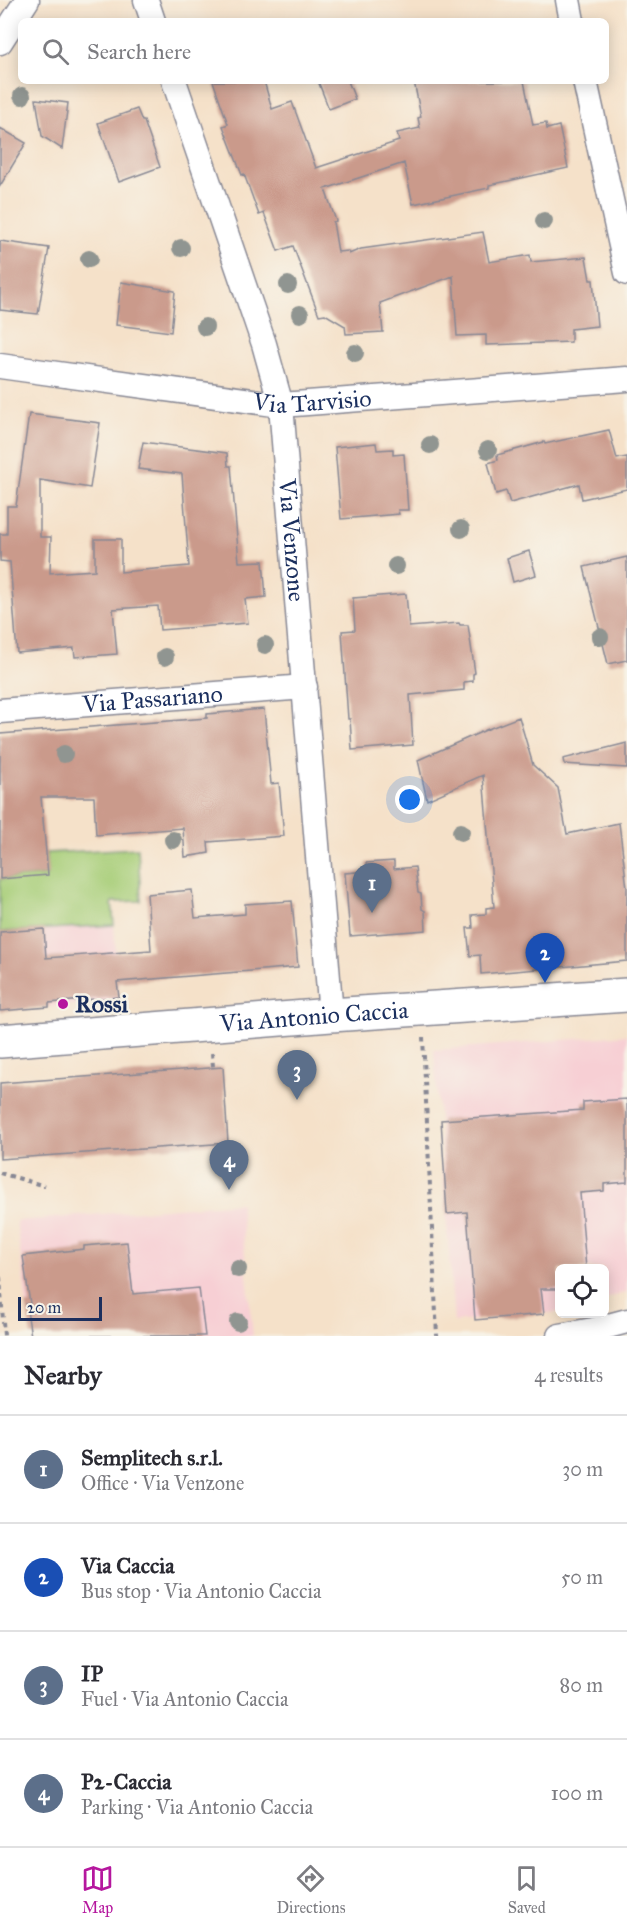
<!DOCTYPE html>
<meta charset="utf-8">
<style>
body{margin:0;font-family:"IM FELL Great Primer",serif;background:#f2f2f3;color:#2b2b33}
.controls{position:absolute;right:18px;bottom:18px;display:grid;overflow:hidden;border-radius:9px;box-shadow:0 3px 15px #0003}
.controls button{width:54px;height:54px;display:grid;place-items:center;padding:0;border:0;border-bottom:2px solid #e1e1e2;background:#fff;color:#2b2b33;font:30px sans-serif}
.scale{position:absolute;left:18px;bottom:15px;width:84px;box-sizing:border-box;padding-left:6px;border:3px solid #1b2f5e;border-top:0;font-size:16px;line-height:21px;white-space:nowrap;color:#1b2f5e;-webkit-text-stroke:4px #f7f3e8;paint-order:stroke}
.you{position:absolute;left:410px;top:800px;width:21px;height:21px;margin:-15px;border:4px solid #fff;border-radius:50%;background:#1a73e8;box-shadow:0 0 0 9px #1a73e833}
.badge{display:grid;place-items:center;width:39px;height:39px;border-radius:50%;background:#b5179e;color:#fff;font-size:20px;font-weight:700}
.pin{position:absolute;translate:-50% -50px;filter:drop-shadow(0 2px 3px #0008)}
.pin::after{content:'';position:absolute;top:32px;width:21px;height:18px;background:inherit;clip-path:polygon(0 0,100% 0,50% 100%)}
.list{margin:0;padding:0;list-style:none}
h2{display:flex;justify-content:space-between;align-items:center;height:78px;margin:0;padding:0 24px;font-size:26px}
h2 small{font-size:20px;font-weight:400;color:#7c7c81}
.list li{display:grid;grid-template-columns:39px 1fr auto;gap:18px;align-items:center;box-sizing:border-box;height:108px;padding:0 24px;border-top:2px solid #e1e1e2}
.list b{display:block;font-size:22px;white-space:nowrap}
.list p{margin:0;font-size:20px;white-space:nowrap;color:#7c7c81}
.list em{font-size:20px;font-style:normal;color:#7c7c81}
.icon{flex:none;width:33px;height:33px;fill:none;stroke:currentColor;stroke-width:2;stroke-linecap:round;stroke-linejoin:round}
.map{position:relative;flex:none;width:627px;height:1336px;overflow:hidden}
.search{position:absolute;background:#fff;box-shadow:0 3px 15px #0003;left:18px;right:18px;top:18px;height:66px;display:flex;align-items:center;gap:15px;box-sizing:border-box;padding:0 21px;border-radius:9px;color:#7c7c81;font-size:22px}
.sheet{height:510px;background:#fff}
nav{display:flex;justify-content:space-around;align-items:center;box-sizing:border-box;height:84px;border-top:2px solid #e1e1e2;background:#fff;font-size:16px;color:#7c7c81}
nav a{display:grid;justify-items:center;gap:3px}
nav .on{color:#b5179e}
.map>svg:first-child{display:block}
</style>
<div class="map">
<svg width="627" height="1336" viewBox="0 0 627 1336">
<rect width="100%" height="100%" fill="#f7f3e8"/>
<filter id="ink" filterUnits="userSpaceOnUse"><feTurbulence type="fractalNoise" baseFrequency=".0167" numOctaves="2"/><feDisplacementMap in="SourceGraphic" scale="12" xChannelSelector="R" yChannelSelector="G"/><feConvolveMatrix kernelMatrix="1 2 1 2 8 2 1 2 1" color-interpolation-filters="sRGB"/></filter>
<filter id="wash" filterUnits="userSpaceOnUse"><feTurbulence type="fractalNoise" baseFrequency=".008" numOctaves="4" result="noise"/><feDisplacementMap in="SourceGraphic" scale="24" xChannelSelector="R" yChannelSelector="G"/><feGaussianBlur stdDeviation="1.35" result="paint"/><feColorMatrix in="noise" values="0 0 0 0 0 0 0 0 0 0 0 0 0 0 0 0 0 1.4 0 .05"/><feComposite in="paint" operator="in"/></filter>
<g filter="url(#wash)">
<rect width="100%" height="100%" fill="#f5e1c9"/>
<!-- built -->
<path fill="#f7cfd4" d="M114,925L119,1001L49,1007L44,929Z
M627,1035V1292L605,1299L604,1268H560L559,1312L454,1322L434,1050Z
M240,1203L253,1336H31L16,1221Z"/>
<!-- green -->
<path fill="#a7ce78" stroke="#617e6b" stroke-width="1.5" d="M138,848L141,901L112,902L114,925L0,932V879L47,875L46,853Z"/>
<g id="blocks">
<!-- building -->
<path fill="#ca9a8b" d="M213,81H264L272,109L292,102L316,168L399,141L397,133L420,128L418,118L421,117L414,81H524L533,125L546,123L547,129L559,126L568,168L489,185V188L413,204L404,163L325,189L336,221L333,222L338,252L348,251L349,254L361,249L483,232L489,262L530,255L531,262L586,257L590,280H593L597,326L571,329V342L486,345V335L457,336L453,276L380,303L383,332L346,334L345,326L325,314L319,315L293,246L278,251L264,213L259,215L244,174L242,175L223,126L228,124Z
M318,81H348L355,99L329,109Z
M36,99L68,103L62,149L42,136Z
M137,109L142,121H144L160,167L119,182L98,123Z
M0,128L26,143L0,186Z
M0,241L49,248L38,314L0,310Z
M121,282L175,291L171,332L116,325Z
M29,414L100,423L90,488L40,480V537H51L50,573L95,570V539H121V572L189,566L182,474L138,469L143,442L227,453L228,466H231L239,562L263,561L266,597L245,599L248,623L160,630L158,606L113,609L117,654L75,657L74,648L17,653L10,562L0,561V534H7V506H16Z
M609,430L617,459L627,457V489L582,499L579,484L510,503L506,491L496,494L488,463L498,460L497,455L544,442L545,444Z
M376,443L377,450L393,449V455L404,454L408,510H398L399,514L341,519L335,447Z
M529,551L536,575L513,582L507,558Z
M627,557V660L608,664L584,567Z
M406,594L409,627L459,623L460,625H468L475,673L473,674V681L464,682V690L410,695L413,745L352,750L350,719H348L342,631L355,630L353,598Z
M264,709L271,784L279,783L284,836L208,842L209,853L185,857L183,828L96,835L94,797H41L48,875L0,879V734L207,718V714Z
M519,717L533,765L558,788L567,834L619,823L627,888V961L481,974L480,955L470,956L467,928H473L472,915L486,914V908L494,907L483,775L427,800L418,760L488,729Z
M627,743V768L564,764L563,759Z
M394,861V869L415,867L418,893L421,894L422,909L425,911L426,930L350,936L345,873L368,871L366,863Z
M192,890L195,918L245,914V904L292,901L298,967L117,982L119,997L49,1003V1007L0,1011V932L44,929L46,958L151,950L147,894Z
M223,1067L228,1143L0,1159V1083Z
M627,1099V1182L604,1184V1191L580,1193L586,1269H560V1289H541L544,1314L475,1320L467,1212L447,1214L441,1120L583,1110V1102Z
M127,1242L133,1294L199,1288L205,1336H31L26,1304H30L23,1256L84,1249V1246Z"/>
</g>
</g>
<g filter="url(#ink)">
<use href="#blocks" fill-opacity="0" stroke="#888894" stroke-width="1.5"/>
<g fill="none" stroke-linecap="round" stroke-linejoin="round">
<defs>
<g id="street">
<path d="M146,0L153,21"/>
<path d="M568,0L572,21"/>
<path d="M0,42L27,0"/>
<path id="s1" d="M174,81L264,344L281,405L331,1015"/>
<path d="M585,81L627,273"/>
<path id="s2" d="M0,366L281,405L627,379"/>
<path id="s3" d="M0,711L305,687"/>
<path d="M559,1336L593,1330L627,1321"/>
</g>
<g id="primary">
<path id="s4" d="M0,1041L331,1015L627,995"/>
</g>
</defs>
<!-- street casing -->
<use href="#street" stroke="#888894" stroke-width="27"/>
<!-- primary casing -->
<use href="#primary" stroke="#888894" stroke-width="36"/>
<!-- path -->
<path stroke="#888894" stroke-width="4" stroke-dasharray="4.5 4.5" stroke-linecap="butt" d="M423,1037L437,1336
M212,1053L213,1067
M219,1144L221,1177
M0,1173L45,1186
M0,1277L4,1336"/>
<!-- street -->
<use href="#street" stroke="#fff" stroke-width="24"/>
<!-- primary -->
<use href="#primary" stroke="#fff" stroke-width="33"/>
</g>
<!-- trees -->
<g fill="#909591">
<circle cx="22" cy="96" r="9"/>
<circle cx="544" cy="221" r="9"/>
<circle cx="181" cy="248" r="9"/>
<circle cx="89" cy="259" r="9"/>
<circle cx="288" cy="285" r="9"/>
<circle cx="300" cy="314" r="9"/>
<circle cx="205" cy="327" r="9"/>
<circle cx="355" cy="353" r="9"/>
<circle cx="430" cy="445" r="9"/>
<circle cx="488" cy="450" r="9"/>
<circle cx="461" cy="529" r="9"/>
<circle cx="396" cy="566" r="9"/>
<circle cx="600" cy="637" r="9"/>
<circle cx="265" cy="645" r="9"/>
<circle cx="165" cy="657" r="9"/>
<circle cx="64" cy="754" r="9"/>
<circle cx="461" cy="832" r="9"/>
<circle cx="173" cy="840" r="9"/>
<circle cx="238" cy="1269" r="9"/>
<circle cx="238" cy="1322" r="9"/>
</g>
</g>
<!-- markers -->
<circle fill="#b5179e" stroke="#f7f3e8" stroke-width="2" cx="63" cy="1004" r="6"/>
<g text-anchor="middle" dominant-baseline="central" stroke-width="5" stroke-linejoin="round" paint-order="stroke">
<!-- street labels -->
<g font-size="24" fill="#1b2f5e" stroke="#f7f3e8">
<text stroke="none"><textPath href="#s2" startOffset="315">Via Tarvisio</textPath></text>
<text stroke="none"><textPath href="#s1" startOffset="477">Via Venzone</textPath></text>
<text stroke="none"><textPath href="#s3" startOffset="153">Via Passariano</textPath></text>
<text stroke="none"><textPath href="#s4" startOffset="315">Via Antonio Caccia</textPath></text>
</g>
<!-- poi labels -->
<g font-size="24" font-weight="bold" fill="#1b2f5e" stroke="#f7f3e8" text-anchor="start">
<text x="75" y="1004">Rossi</text>
</g>
</g>
</svg>
<div class="controls">
<button><svg class="icon" aria-label="locate" viewBox="0 0 24 24"><circle cx="12" cy="12" r="6"/><path d="M12 2v4M12 18v4M2 12h4M18 12h4"/></svg></button>
</div>
<div class="scale">20 m</div>
<div class="you"></div>
<div class="pin badge" style="left:372px;top:913px;background:#5c6f8a">1</div>
<div class="pin badge" style="left:545px;top:983px;background:#1a4fb4">2</div>
<div class="pin badge" style="left:297px;top:1100px;background:#5c6f8a">3</div>
<div class="pin badge" style="left:229px;top:1190px;background:#5c6f8a">4</div>
<div class="search"><svg class="icon" aria-label="search" viewBox="0 0 24 24"><circle cx="10" cy="10" r="6"/><path d="M15 15l6 6"/></svg>Search here</div>
</div>
<section class="sheet">
<h2>Nearby<small>4 results</small></h2>
<ul class="list">
<li><span class="badge" style="background:#5c6f8a">1</span><div><b>Semplitech s.r.l.</b><p>Office · Via Venzone</p></div><em>30 m</em></li>
<li><span class="badge" style="background:#1a4fb4">2</span><div><b>Via Caccia</b><p>Bus stop · Via Antonio Caccia</p></div><em>50 m</em></li>
<li><span class="badge" style="background:#5c6f8a">3</span><div><b>IP</b><p>Fuel · Via Antonio Caccia</p></div><em>80 m</em></li>
<li><span class="badge" style="background:#5c6f8a">4</span><div><b>P2-Caccia</b><p>Parking · Via Antonio Caccia</p></div><em>100 m</em></li>
</ul>
</section>
<nav>
<a class="on"><svg class="icon" aria-label="map" viewBox="0 0 24 24"><path d="M3 6l6-2 6 2 6-2v14l-6 2-6-2-6 2zM9 4v14M15 6v14"/></svg>Map</a>
<a><svg class="icon" aria-label="directions" viewBox="0 0 24 24"><path d="M12 3l9 9-9 9-9-9zM9 14v-3h6M13 9l2 2-2 2"/></svg>Directions</a>
<a><svg class="icon" aria-label="saved" viewBox="0 0 24 24"><path d="M7 4h10v16l-5-4-5 4z"/></svg>Saved</a>
</nav>
